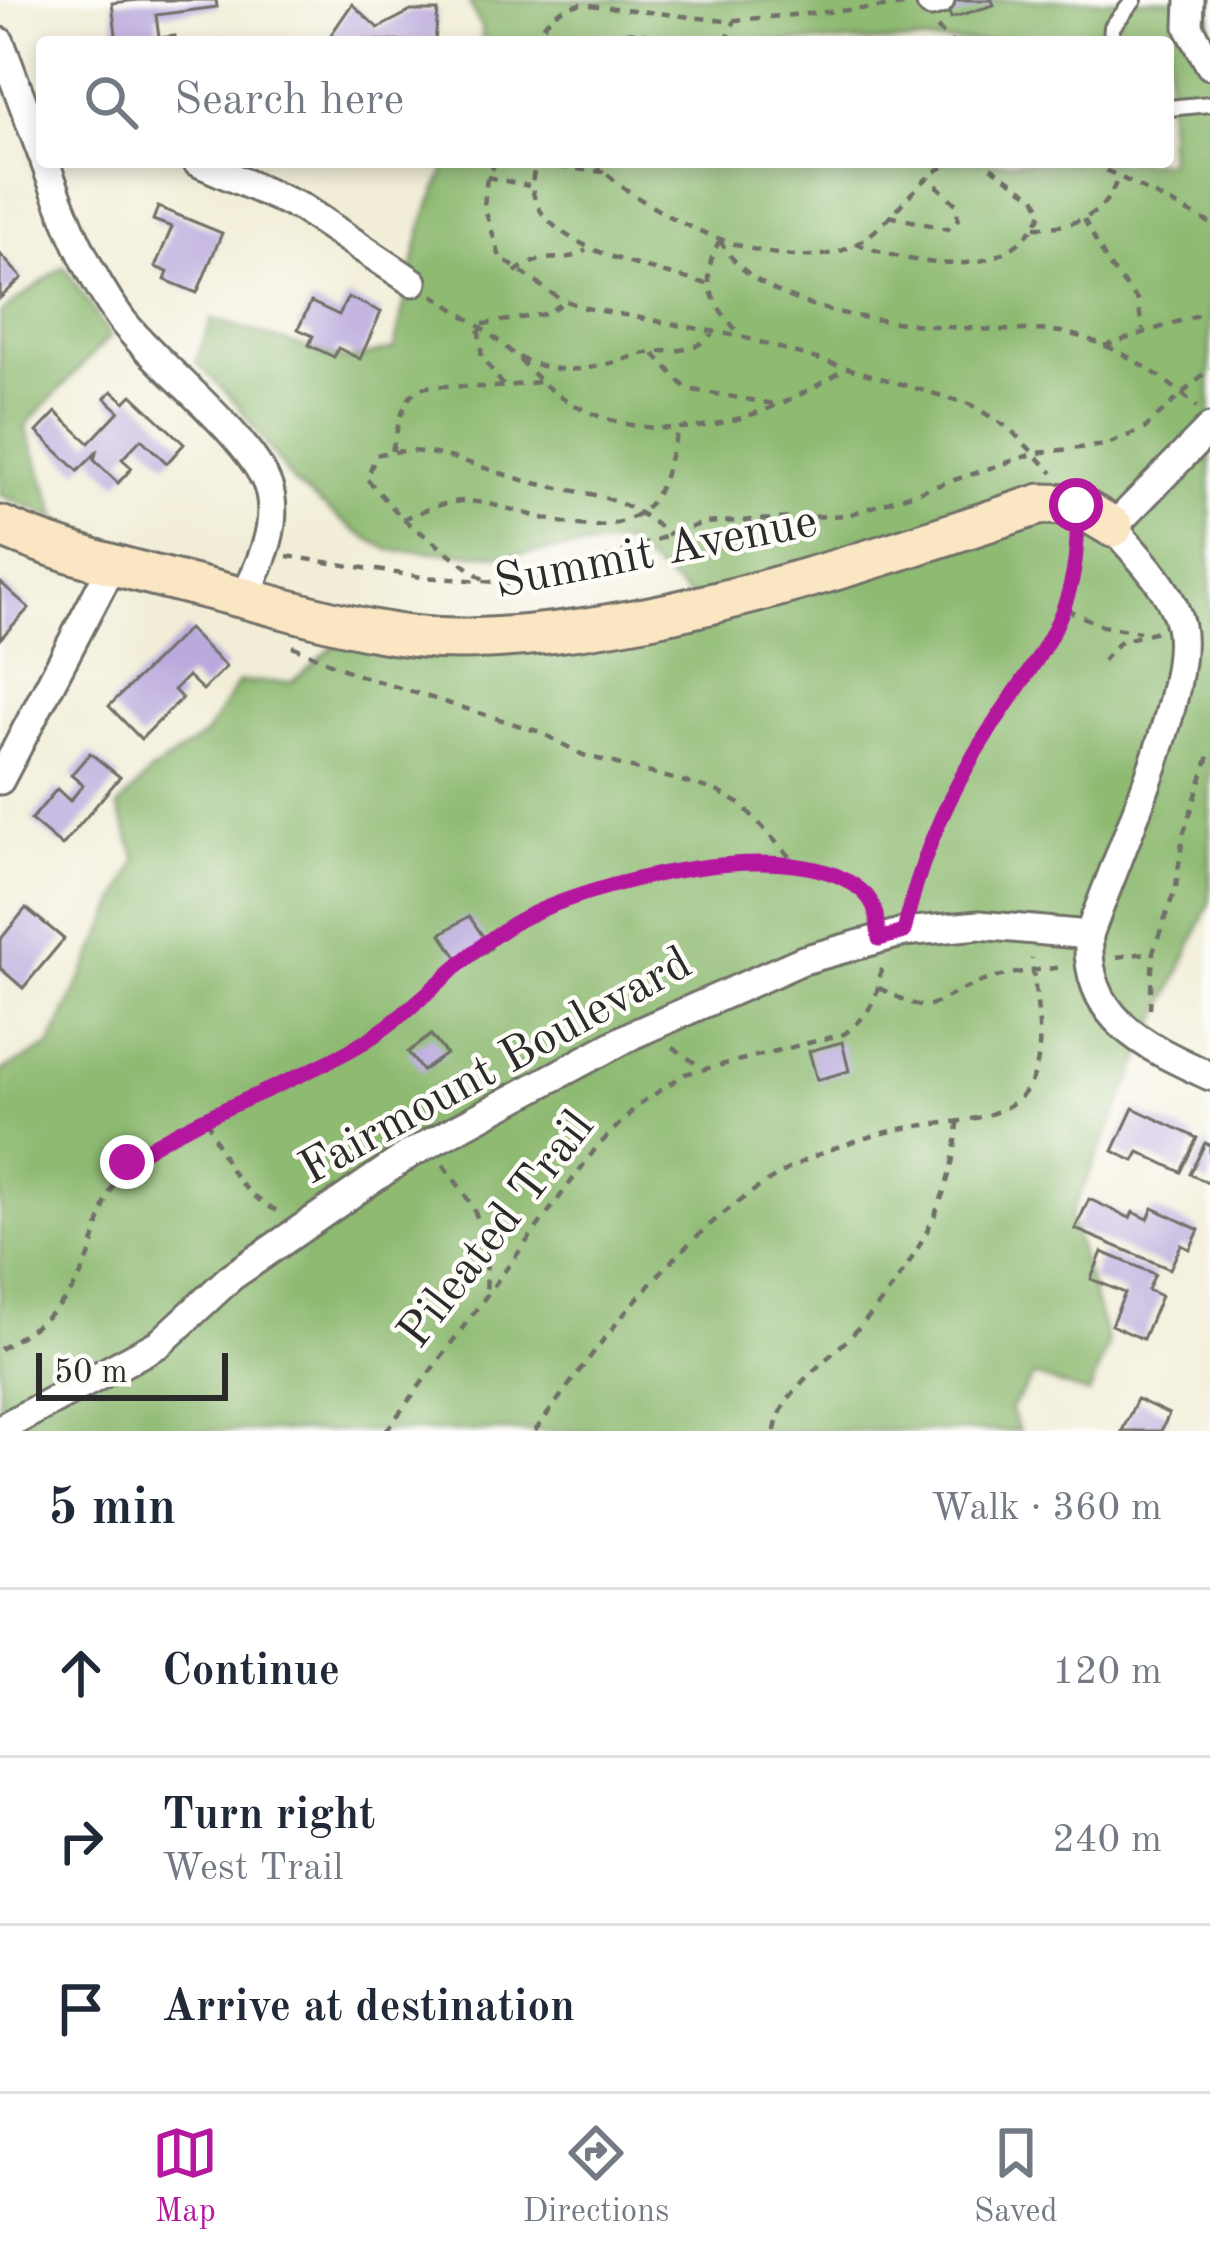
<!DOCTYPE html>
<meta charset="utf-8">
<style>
body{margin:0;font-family:"Old Standard TT",serif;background:#f2f2f3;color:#1f2937}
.scale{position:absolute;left:36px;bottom:30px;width:192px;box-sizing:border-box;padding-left:12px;border:6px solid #2b2b2b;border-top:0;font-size:33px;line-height:42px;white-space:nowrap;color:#2b2b2b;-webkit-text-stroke:9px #fdfcf7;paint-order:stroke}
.stop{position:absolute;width:36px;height:36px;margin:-27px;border:9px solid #b5179e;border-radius:50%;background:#fff}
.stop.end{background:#b5179e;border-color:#fff;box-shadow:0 3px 12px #0008}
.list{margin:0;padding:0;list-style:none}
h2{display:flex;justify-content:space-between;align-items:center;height:156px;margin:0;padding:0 48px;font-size:51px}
h2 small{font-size:39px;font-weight:400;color:#747a83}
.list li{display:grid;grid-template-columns:78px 1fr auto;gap:36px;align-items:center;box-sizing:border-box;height:168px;padding:0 48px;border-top:3px solid #e0e1e3}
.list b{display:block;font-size:45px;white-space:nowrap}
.list p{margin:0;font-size:39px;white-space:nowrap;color:#747a83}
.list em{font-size:39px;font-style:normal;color:#747a83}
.icon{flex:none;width:66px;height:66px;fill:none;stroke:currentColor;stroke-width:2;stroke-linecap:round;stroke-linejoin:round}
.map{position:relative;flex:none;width:1210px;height:1431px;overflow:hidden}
.search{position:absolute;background:#fff;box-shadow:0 6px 18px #0003;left:36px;right:36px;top:36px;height:132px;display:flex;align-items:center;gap:30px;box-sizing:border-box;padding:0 42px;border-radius:12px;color:#747a83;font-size:45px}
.sheet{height:660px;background:#fff}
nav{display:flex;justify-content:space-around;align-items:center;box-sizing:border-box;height:168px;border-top:3px solid #e0e1e3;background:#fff;font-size:33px;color:#747a83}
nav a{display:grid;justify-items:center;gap:6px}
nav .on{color:#b5179e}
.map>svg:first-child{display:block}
</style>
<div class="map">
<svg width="1210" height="1431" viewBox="0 0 1210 1431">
<rect width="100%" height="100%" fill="#fdfcf7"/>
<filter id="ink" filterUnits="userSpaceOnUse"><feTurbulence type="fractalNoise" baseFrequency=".00833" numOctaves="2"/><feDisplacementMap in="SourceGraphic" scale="24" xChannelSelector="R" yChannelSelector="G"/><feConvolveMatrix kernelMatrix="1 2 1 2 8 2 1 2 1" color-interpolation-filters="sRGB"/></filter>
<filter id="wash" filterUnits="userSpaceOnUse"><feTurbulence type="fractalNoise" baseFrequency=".004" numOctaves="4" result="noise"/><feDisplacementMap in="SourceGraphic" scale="48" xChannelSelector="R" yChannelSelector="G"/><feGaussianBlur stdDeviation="2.7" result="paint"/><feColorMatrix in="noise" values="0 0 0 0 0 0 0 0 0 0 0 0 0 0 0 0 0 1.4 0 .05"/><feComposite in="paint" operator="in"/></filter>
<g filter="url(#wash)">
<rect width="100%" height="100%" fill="#f1edd7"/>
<!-- forest -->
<path fill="#8eba72" stroke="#5c724e" stroke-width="3" d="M468,0H1210V903L1070,1217L1108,1344L1089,1394L1034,1376L1010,1409L1019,1431H0V1072L50,1046L137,860L118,807L150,773L205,735L239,682H292L338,643L561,645L708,611L623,543L507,555L389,550L355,531L295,484L238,405L196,362L212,319L347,360L394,349L423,222L448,162H1168V42H482V29Z
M64,266L110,336L25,426L58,519L0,495V313Z"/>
<g id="blocks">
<!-- building -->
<path fill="#baa9dd" d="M138,0H216L217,7L156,15L159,38L175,36L176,42H117L112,3Z
M945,0H992L994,5L951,18Z
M352,4L378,28L411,11H438L435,42L328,39Z
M158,207L222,233L197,293L165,280L168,272L155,267L172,227L153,220Z
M0,254L22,278L0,298Z
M348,297L381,312L360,359L338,348L334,357L309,345L313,336L298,329L311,302L339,315Z
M112,391L125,402L132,395L184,444L167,463L141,439L122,459L132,468L118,483L94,460L96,453L78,471L37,432L56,412L89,443L119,411L105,398Z
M0,582L29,608L0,639Z
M188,629L226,667L203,690L188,676L174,690L182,698L141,739L109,706Z
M90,753L120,777L62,846L31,820L57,789L70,801L83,785L71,775Z
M26,908L64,939L23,988L0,968V940Z
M469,916L491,948L464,967L441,934Z
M431,1035L446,1054L422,1071L408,1052Z
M842,1042L849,1071L817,1080L809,1051Z
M1133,1108L1197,1138L1181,1172L1139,1152L1134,1161L1113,1151Z
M1205,1143L1210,1145V1184L1190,1174Z
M1089,1199L1130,1218L1133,1212L1148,1219L1153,1208L1199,1230L1190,1249L1181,1245L1170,1269L1075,1229Z
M1102,1252L1155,1274L1148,1290L1161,1296L1143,1339L1111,1325L1125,1293L1091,1279Z
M1137,1399L1169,1414L1161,1431H1122Z"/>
</g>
</g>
<g filter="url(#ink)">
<use href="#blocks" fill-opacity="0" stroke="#706f67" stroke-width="3"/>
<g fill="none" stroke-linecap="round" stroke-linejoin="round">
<defs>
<path id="lane" d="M1111,42L1112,27L1134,0
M1168,108L1210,104"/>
<path id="street" d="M1190,0L1189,27L1210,65
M931,3L940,0
M0,42L42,154
M45,162C65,218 86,271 121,319C155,365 259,442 270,493C278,530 259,565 245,598
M197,162L302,208L413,282
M1210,428L1113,527C1136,556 1172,588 1180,626C1193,692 1113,866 1089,935C1084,1019 1143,1045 1210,1076
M0,780L113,564
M0,1429L160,1343L231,1277L408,1155L632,1035L803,960L904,932L979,925L1089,935"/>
<path id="secondary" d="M0,526C78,560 163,577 244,598C317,617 391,641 467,639C657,634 862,563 1041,504L1076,505L1113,527"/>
</defs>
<!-- lane casing -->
<use href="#lane" stroke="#706f67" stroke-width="20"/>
<!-- street casing -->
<use href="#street" stroke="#706f67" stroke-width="33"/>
<!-- secondary casing -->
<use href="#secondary" stroke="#706f67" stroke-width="45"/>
<!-- path -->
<path stroke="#706f67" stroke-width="4.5" stroke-dasharray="9 9" stroke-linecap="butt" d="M937,28L952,42
M535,42C545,19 556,9 581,4L725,21L905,5
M590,42C614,31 642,28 665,42
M726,42L735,20
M496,162L487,177L484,206L500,257L560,299L586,308L743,337L972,405L1010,429L1053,473
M595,162C642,214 775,278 846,249C889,232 910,181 952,162
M1090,162L1210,223
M604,172L546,166L534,172C516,245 658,270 707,284
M487,177L529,186
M889,216L948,229L958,219L956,204L929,178
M1084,219L1109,266L1137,300L1143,330
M1035,227C1074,228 1107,216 1118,176
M720,240C762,321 916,325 997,330C1021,331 1048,328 1070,334C1117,345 1162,375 1197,407
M720,240C698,279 711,303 740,334
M856,243C915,266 1009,285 1042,212L1035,197L983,162
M515,272C546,249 564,266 586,250
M433,295C456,310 479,325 501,343C520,359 535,378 555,393C646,456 757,426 841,371
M1104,346L1210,311
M654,354L687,389L780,405
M519,357C561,379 596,368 638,355C670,346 692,359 715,330
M503,385L482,357L478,325L545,314L567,301
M392,451C409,376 413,386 481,387C501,388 520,384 539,382
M403,519C423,511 444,501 466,501C518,503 591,548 641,512C667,494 667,453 680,427
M287,556L422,577L513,583L551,578L703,523L848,515L1036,453L1105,445L1144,429L1210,368
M483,579L403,519L367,479L376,455C429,442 472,466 523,480C588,497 613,488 670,535
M1066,609L1102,626L1140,632
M292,646L355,674L540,732L583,755L715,790L742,805L799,867
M1103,661L1119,642L1157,631
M909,908L937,822L1064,617L1079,543
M1117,957L1153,952
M879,988C938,1017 920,1007 973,985C1001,973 1036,970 1065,967
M1150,1009L1153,952L1176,887L1183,835L1210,753
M673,1047L702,1068
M207,1120C225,1164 237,1191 281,1213
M443,1165C482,1214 489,1234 486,1296
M0,1349C30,1331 63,1310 80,1277C104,1231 97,1184 143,1151C201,1111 291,1083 355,1047C414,1014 455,957 513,924C579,887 840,814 876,914
M386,1431L596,1148L638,1105L685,1074L844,1034C869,1016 879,998 881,967
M535,1431C605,1336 675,1237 778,1175C816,1152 862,1137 906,1128C942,1121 999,1124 1025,1092C1051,1060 1034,995 1032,958
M775,1431C781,1390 828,1361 855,1332C909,1274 953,1202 958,1122"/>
<!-- lane -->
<use href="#lane" stroke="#fff" stroke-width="14"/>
<!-- street -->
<use href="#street" stroke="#fff" stroke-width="27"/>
<!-- secondary -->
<use href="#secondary" stroke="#fbe6c4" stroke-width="39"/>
</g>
</g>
<g fill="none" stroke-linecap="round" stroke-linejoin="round" filter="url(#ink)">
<!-- route -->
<path stroke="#b5179e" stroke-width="15" d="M127,1162C196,1114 280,1090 354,1048C413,1015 454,961 511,925C581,883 804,826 867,896C878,909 877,924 879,939L904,932C918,866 941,811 975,753C1029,663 1086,619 1076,505"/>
</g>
<g text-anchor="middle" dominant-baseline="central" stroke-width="9" stroke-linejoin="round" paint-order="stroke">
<!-- street labels -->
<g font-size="48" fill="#2b2b2b" stroke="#fdfcf7">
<text transform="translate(656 553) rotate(-11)">Summit Avenue</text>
<text transform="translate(496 1067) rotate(-29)">Fairmount Boulevard</text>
<text transform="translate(497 1230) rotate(-52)">Pileated Trail</text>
</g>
</g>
</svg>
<div class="scale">50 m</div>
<div class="stop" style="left:1076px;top:505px"></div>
<div class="stop end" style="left:127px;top:1162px"></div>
<div class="search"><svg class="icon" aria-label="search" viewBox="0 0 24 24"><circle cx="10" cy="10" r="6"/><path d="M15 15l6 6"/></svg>Search here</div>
</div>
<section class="sheet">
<h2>5 min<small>Walk · 360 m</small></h2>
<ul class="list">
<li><svg class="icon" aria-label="ahead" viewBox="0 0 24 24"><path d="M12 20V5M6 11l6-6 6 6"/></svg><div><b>Continue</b></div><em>120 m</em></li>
<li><svg class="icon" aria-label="right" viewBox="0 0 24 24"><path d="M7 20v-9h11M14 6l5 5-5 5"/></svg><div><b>Turn right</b><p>West Trail</p></div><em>240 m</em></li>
<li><svg class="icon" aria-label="arrive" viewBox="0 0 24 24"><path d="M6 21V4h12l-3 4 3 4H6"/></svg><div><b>Arrive at destination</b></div></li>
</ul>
</section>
<nav>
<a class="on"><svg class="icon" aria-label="map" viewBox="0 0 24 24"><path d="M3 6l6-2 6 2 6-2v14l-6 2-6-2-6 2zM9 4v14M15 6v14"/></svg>Map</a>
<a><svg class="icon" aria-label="directions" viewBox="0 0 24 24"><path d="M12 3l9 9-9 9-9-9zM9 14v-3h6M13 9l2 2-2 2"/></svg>Directions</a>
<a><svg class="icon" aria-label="saved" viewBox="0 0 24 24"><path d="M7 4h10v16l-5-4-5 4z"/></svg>Saved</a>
</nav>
